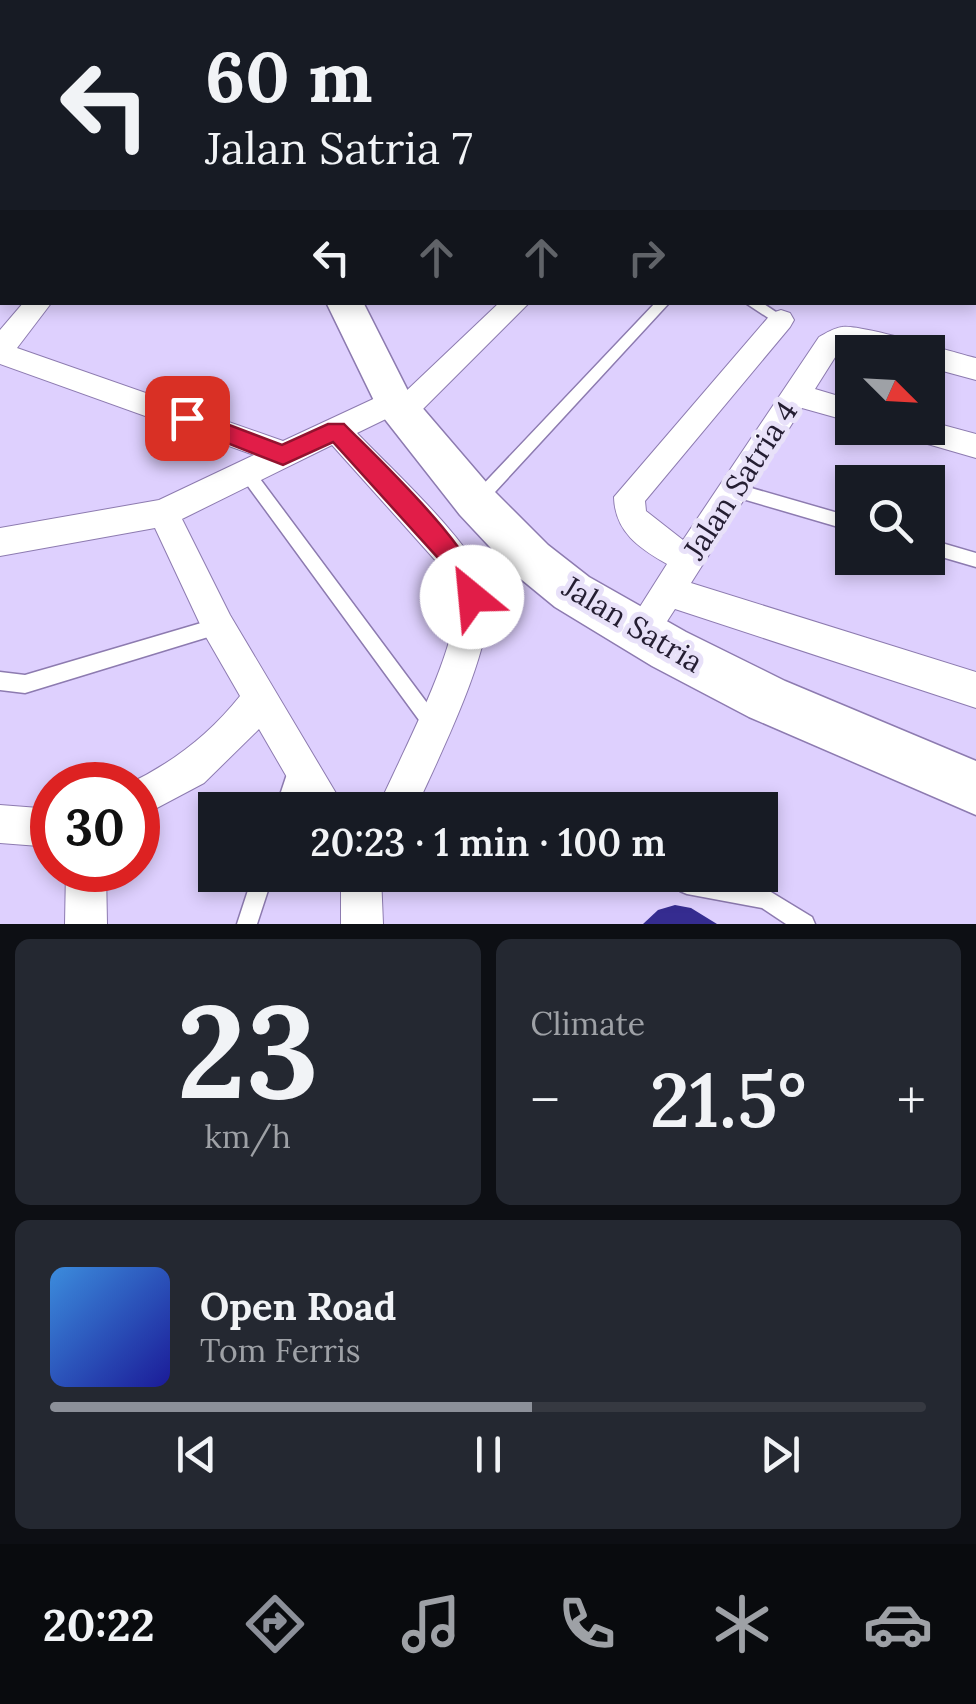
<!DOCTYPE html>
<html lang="en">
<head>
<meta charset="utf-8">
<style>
	:root { --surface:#171b24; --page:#242831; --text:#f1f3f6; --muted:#9ea1a6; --line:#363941; --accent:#8c9099 }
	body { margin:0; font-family:Lora,serif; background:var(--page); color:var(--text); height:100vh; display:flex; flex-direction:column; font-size:38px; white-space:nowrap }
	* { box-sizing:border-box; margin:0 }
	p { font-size:32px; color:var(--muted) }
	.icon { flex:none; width:55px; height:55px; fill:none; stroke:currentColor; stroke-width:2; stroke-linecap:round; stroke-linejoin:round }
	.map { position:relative; height:924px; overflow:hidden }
	.panel { display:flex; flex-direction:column; gap:15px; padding:15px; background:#0d0f14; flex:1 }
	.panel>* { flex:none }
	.banner { position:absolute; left:0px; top:0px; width:978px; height:305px; box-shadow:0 5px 15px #0003; background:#171b24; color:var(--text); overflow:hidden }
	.needle { width:65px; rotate:114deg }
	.controls { position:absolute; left:835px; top:335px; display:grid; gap:20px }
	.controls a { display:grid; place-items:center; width:110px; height:110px; border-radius:0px; background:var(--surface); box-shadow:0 5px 15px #0003; font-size:50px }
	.speed { position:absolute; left:30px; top:762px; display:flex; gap:20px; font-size:50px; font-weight:700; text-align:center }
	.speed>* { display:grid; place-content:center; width:130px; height:130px; border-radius:50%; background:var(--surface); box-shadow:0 5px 15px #0003; line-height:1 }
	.speed .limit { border:15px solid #d22; background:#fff; color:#111 }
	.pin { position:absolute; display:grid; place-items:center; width:85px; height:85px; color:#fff; margin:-42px; border-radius:20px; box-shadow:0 5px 15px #0006 }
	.me { position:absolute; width:110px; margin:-55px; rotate:332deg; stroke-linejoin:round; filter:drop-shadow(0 0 8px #0008) }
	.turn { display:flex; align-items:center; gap:35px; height:210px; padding:0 40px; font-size:45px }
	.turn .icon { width:130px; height:130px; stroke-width:2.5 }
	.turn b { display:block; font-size:70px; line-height:85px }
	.lanes { display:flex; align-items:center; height:95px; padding:0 40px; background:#0003; justify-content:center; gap:50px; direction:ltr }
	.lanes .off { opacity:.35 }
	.big { font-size:75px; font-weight:600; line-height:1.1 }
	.panel .card { flex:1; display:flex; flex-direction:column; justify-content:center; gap:15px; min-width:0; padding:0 35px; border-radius:15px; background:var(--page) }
	.panel .dial { align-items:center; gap:0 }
	.dial b { font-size:130px; line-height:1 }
	.song { display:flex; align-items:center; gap:30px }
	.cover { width:120px; height:120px; border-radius:15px; background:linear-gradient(135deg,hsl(210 70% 55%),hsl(240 70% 35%)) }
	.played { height:10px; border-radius:5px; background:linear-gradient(90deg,var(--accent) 55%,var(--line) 55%) }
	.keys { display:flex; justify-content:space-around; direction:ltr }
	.heat { display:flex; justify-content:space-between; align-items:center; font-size:55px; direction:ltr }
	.panel .tiles { flex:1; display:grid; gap:15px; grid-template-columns:1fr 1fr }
	.card:last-child { grid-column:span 2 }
	.trip { position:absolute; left:198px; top:792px; width:580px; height:100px; border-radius:0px; background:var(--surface); box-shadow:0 5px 15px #0003; font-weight:600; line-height:100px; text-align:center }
	.tab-bar { display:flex; height:160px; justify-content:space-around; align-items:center; background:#090b0e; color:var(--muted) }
	.tab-bar .icon { width:70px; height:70px }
	.tab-bar .selected { color:var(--accent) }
	.tab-bar b { font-size:45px; color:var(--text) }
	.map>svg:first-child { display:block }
</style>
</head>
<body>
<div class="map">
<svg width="976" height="924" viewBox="0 0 976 924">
	<rect width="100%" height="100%" fill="#ded0fe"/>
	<path fill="#352c90" d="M675,905L691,908L717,924H643L658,910Z"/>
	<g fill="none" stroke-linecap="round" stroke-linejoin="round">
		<g stroke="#8d7bb0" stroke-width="3">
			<path id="lane" d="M976,0V11L975,2H971Z
				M975,19H976V25H975Z
				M975,91H976V97H975Z
				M0,150L2,151V158H0Z
				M975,174H976V182H975Z
				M656,302H670L483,505L478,507L473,505L470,500L473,495Z
				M744,302H761L788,320L781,325L776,323Z
				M247,467L252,468L439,719L442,725L439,731L433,734L427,731L242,478L239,473L242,468Z
				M734,483L852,517V531L729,495L726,490L729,485Z
				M928,539L976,553V567L928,553Z
				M218,618L224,620L226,626L224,632L218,634L25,693L0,690V672L25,675Z
				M298,760L305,762L307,769L295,810H275L291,762Z
				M253,875H273L257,924H237Z
				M685,875L766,889L812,917L815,924H786L762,908L687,894L680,891L677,884L680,877Z"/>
		</g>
		<g stroke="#8d7bb0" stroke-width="2">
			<path id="street" d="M63,0H81V2H63Z
				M240,0H258L259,2H241Z
				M756,0H774V2H756Z
				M0,33H2V45H0Z
				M975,51H976V63H975Z
				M0,92H2V105H0Z
				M975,126H976V140H975Z
				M0,205L2,206V222H0Z
				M975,222H976V238H975Z
				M24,302H52L17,348L283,441L384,394L394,391L403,394L500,302H530L412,420L402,424L390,417L357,433C390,468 480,549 488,592C497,643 437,761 415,810H377C397,762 465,639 455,591C453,583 448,577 444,570L332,445L182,519L230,615L346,810H306L259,729L204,783L138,818V785H126C171,764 209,735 240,696L206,637L155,528L0,556V528L159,500L254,455L0,364V330Z
				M781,310L790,313L794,320L790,327L645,501L646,511L683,540L819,337C826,333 834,328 842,327C860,324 952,352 976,358V380L928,367V352H871L848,347L839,351L815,389L852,400V422L802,408L691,583L976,672V708L675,609L653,643L641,648L629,643L624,632L667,564C639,548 615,532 614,497L772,313Z
				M928,421L976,434V458L900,436L895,428H928Z
				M0,805L52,809V847L0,843Z
				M66,870H106L107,924H65Z
				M341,875H381L383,924H341Z"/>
		</g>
		<g stroke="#8d7bb0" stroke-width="3">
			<path id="secondary" d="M294,0H320L321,2H295Z
				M326,302H363L408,391L492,489L548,545L589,577L686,632L785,681L976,761V815L749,717L652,666L555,607L516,575L460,515L380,413Z"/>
		</g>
		<use href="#lane" fill="#fff" fill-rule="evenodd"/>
		<use href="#street" fill="#fff" fill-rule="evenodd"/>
		<use href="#secondary" fill="#fff" fill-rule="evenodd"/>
	</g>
	<path fill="#e11d48" stroke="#92132f" stroke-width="2.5" d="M187,409L282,445L328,424H344C372,453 497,568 481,605L472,608L463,605L447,568L333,442L283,465L179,424L176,418Z"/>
	<g text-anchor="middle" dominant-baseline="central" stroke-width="10" stroke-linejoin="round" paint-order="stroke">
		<g font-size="30" fill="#241d32" stroke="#e8e1f9">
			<text transform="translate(740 480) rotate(-57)">Jalan Satria 4</text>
			<text transform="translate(633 624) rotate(31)">Jalan Satria</text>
		</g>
	</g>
</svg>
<div class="controls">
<a><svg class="needle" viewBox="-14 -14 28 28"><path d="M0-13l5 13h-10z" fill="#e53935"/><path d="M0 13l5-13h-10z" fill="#9ea1a6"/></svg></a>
<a><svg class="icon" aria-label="search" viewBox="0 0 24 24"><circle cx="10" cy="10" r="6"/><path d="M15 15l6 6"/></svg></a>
</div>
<div class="speed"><div class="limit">30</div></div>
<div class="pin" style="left:187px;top:418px;background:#d93025"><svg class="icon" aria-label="arrive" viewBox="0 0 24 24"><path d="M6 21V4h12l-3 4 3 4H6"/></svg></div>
<svg class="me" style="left:472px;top:597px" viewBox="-20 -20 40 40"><circle r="19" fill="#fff"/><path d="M0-13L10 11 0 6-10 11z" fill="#e11d48"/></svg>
<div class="trip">20:23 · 1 min · 100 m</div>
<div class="banner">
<div class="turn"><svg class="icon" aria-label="left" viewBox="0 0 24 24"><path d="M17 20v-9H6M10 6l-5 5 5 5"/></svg><div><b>60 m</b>Jalan Satria 7</div></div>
<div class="lanes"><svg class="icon" aria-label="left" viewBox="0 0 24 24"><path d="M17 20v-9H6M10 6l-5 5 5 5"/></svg><svg class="icon off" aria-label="ahead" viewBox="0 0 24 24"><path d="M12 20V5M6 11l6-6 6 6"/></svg><svg class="icon off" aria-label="ahead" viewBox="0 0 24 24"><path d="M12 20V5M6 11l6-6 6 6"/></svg><svg class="icon off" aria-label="right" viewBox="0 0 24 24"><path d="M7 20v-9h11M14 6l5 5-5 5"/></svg></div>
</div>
</div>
<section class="panel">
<div class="tiles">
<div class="card dial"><b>23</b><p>km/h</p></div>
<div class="card"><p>Climate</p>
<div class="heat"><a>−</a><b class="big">21.5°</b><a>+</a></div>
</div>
<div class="card">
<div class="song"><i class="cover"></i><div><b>Open Road</b><p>Tom Ferris</p></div></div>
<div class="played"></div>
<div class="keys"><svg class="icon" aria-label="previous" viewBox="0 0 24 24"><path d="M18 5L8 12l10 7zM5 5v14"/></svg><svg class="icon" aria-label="pause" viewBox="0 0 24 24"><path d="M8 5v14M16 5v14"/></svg><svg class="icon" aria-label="next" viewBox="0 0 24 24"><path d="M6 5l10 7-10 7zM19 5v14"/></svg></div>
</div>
</div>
</section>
<nav class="tab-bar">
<b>20:22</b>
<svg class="icon selected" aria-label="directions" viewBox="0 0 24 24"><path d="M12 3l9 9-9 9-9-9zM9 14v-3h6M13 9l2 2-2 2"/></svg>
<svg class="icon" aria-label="music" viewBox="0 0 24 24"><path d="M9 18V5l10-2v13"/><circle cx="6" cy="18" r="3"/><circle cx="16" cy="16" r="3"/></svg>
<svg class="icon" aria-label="phone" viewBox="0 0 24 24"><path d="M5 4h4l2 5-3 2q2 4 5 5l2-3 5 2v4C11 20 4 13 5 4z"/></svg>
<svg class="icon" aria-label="climate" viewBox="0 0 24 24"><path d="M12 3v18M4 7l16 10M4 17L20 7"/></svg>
<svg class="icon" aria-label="car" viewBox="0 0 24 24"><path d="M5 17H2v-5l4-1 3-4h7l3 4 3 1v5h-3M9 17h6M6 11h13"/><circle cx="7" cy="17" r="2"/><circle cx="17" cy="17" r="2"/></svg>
</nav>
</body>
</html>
